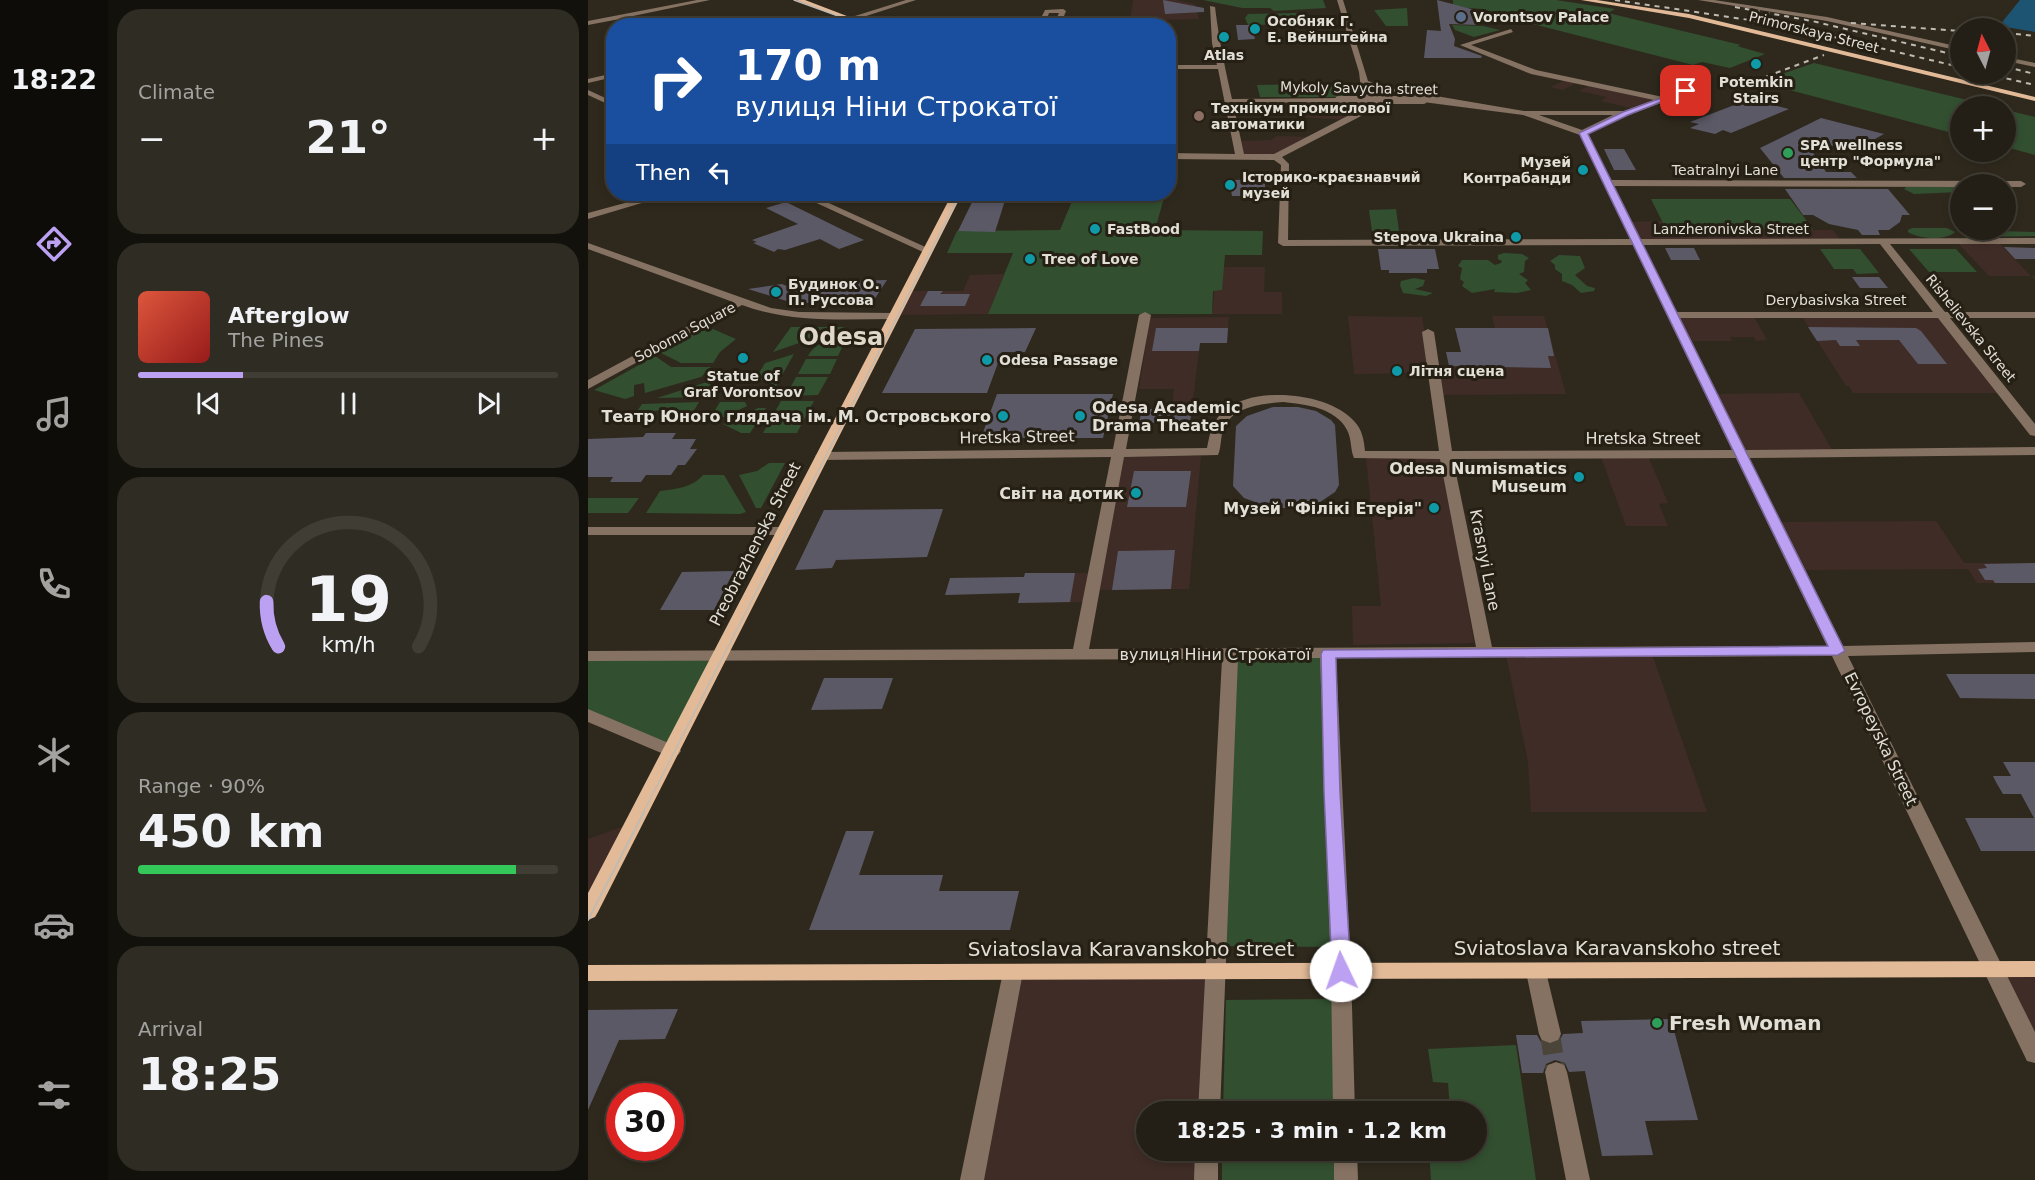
<!DOCTYPE html>
<html lang="en">
<head>
<meta charset="utf-8">
<style>
	:root { --surface:#231f16; --page:#2f2c23; --text:#f1f3f6; --muted:#a3a2a1; --line:#403d35; --accent:#bca0f2 }
	body { margin:0; font-family:"DejaVu Sans",sans-serif; background:var(--page); color:var(--text); height:100vh; display:flex; flex-direction:column; font-size:22px; white-space:nowrap }
	* { box-sizing:border-box; margin:0 }
	p { font-size:20px; color:var(--muted) }
	.icon { flex:none; width:33px; height:33px; fill:none; stroke:currentColor; stroke-width:2; stroke-linecap:round; stroke-linejoin:round }
	.map { position:relative; flex:1; overflow:hidden }
	.panel { display:flex; flex-direction:column; gap:9px; padding:9px; background:#13110c; width:480px }
	.panel>* { flex:none }
	.top-card { position:absolute; left:18px; top:18px; width:570px; height:183px; border-radius:24px; box-shadow:0 3px 9px #0003,0 0 0 2px var(--line); background:#1a4fa0; color:#fff; overflow:hidden }
	.needle { width:39px; rotate:354deg }
	.buttons { position:absolute; left:1362px; top:18px; display:grid; gap:12px }
	.buttons a { display:grid; place-items:center; width:66px; height:66px; border-radius:50%; background:var(--surface); box-shadow:0 3px 9px #0003,0 0 0 2px var(--line); font-size:30px }
	.speed { position:absolute; left:18px; top:1083px; display:flex; gap:12px; font-size:30px; font-weight:700; text-align:center }
	.speed>* { display:grid; place-content:center; width:78px; height:78px; border-radius:50%; background:var(--surface); box-shadow:0 3px 9px #0003,0 0 0 2px var(--line); line-height:1 }
	.speed .limit { border:9px solid #d22; background:#fff; color:#111 }
	.pin { position:absolute; display:grid; place-items:center; width:51px; height:51px; color:#fff; margin:-26px; border-radius:12px; box-shadow:0 3px 9px #0006 }
	.me { position:absolute; width:66px; margin:-33px; rotate:357deg; stroke-linejoin:round; filter:drop-shadow(0 0 4px #0008) }
	.turn { display:flex; align-items:center; gap:21px; height:126px; padding:0 30px; font-size:27px }
	.turn .icon { width:78px; height:78px; stroke-width:2.5 }
	.turn b { display:block; font-size:42px; line-height:51px }
	.then { display:flex; align-items:center; height:57px; padding:0 30px; background:#0003; gap:12px; font-size:22px }
	.big { font-size:45px; font-weight:800; line-height:1.1 }
	.panel .widget { flex:1; display:flex; flex-direction:column; justify-content:center; gap:9px; min-width:0; padding:0 21px; border-radius:24px; background:var(--page) }
	.panel .dial { align-items:center; gap:0 }
	.dial svg { height:156px; overflow:visible; fill:none; stroke:var(--line); stroke-width:7; stroke-linecap:round; text-anchor:middle }
	.dial text { fill:var(--text); stroke:none }
	.song { display:flex; align-items:center; gap:18px }
	.cover { width:72px; height:72px; border-radius:9px; background:linear-gradient(135deg,hsl(10 70% 55%),hsl(0 70% 35%)) }
	.played { height:6px; border-radius:3px; background:linear-gradient(90deg,var(--accent) 25%,var(--line) 25%) }
	.keys { display:flex; justify-content:space-around; direction:ltr }
	.heat { display:flex; justify-content:space-between; align-items:center; font-size:33px; direction:ltr }
	.charge { height:9px; border-radius:4px; background:linear-gradient(90deg,#34c759 90%,var(--line) 0) }
	.trip { position:absolute; left:548px; top:1101px; width:351px; height:60px; border-radius:30px; background:var(--surface); box-shadow:0 3px 9px #0003,0 0 0 2px var(--line); font-weight:800; line-height:60px; text-align:center }
	main { display:flex; flex:1; min-height:0 }
	.dock { display:flex; flex-direction:column; width:108px; justify-content:space-around; align-items:center; background:#0e0c09; color:var(--muted) }
	.dock .icon { width:42px; height:42px }
	.dock .active { color:var(--accent) }
	.dock b { font-size:27px; color:var(--text) }
	.map>svg:first-child { display:block }
</style>
</head>
<body>
<main>
<nav class="dock">
<b>18:22</b>
<svg class="icon active" aria-label="directions" viewBox="0 0 24 24"><path d="M12 3l9 9-9 9-9-9zM9 14v-3h6M13 9l2 2-2 2"/></svg>
<svg class="icon" aria-label="music" viewBox="0 0 24 24"><path d="M9 18V5l10-2v13"/><circle cx="6" cy="18" r="3"/><circle cx="16" cy="16" r="3"/></svg>
<svg class="icon" aria-label="phone" viewBox="0 0 24 24"><path d="M5 4h4l2 5-3 2q2 4 5 5l2-3 5 2v4C11 20 4 13 5 4z"/></svg>
<svg class="icon" aria-label="climate" viewBox="0 0 24 24"><path d="M12 3v18M4 7l16 10M4 17L20 7"/></svg>
<svg class="icon" aria-label="car" viewBox="0 0 24 24"><path d="M5 17H2v-5l4-1 3-4h7l3 4 3 1v5h-3M9 17h6M6 11h13"/><circle cx="7" cy="17" r="2"/><circle cx="17" cy="17" r="2"/></svg>
<svg class="icon" aria-label="filters" viewBox="0 0 24 24"><path d="M4 7h16M4 17h16"/><circle cx="9" cy="7" r="2"/><circle cx="15" cy="17" r="2"/></svg>
</nav>
<section class="panel">
<div class="widget"><p>Climate</p>
<div class="heat"><a>−</a><b class="big">21°</b><a>+</a></div>
</div>
<div class="widget">
<div class="song"><i class="cover"></i><div><b>Afterglow</b><p>The Pines</p></div></div>
<div class="played"></div>
<div class="keys"><svg class="icon" aria-label="previous" viewBox="0 0 24 24"><path d="M18 5L8 12l10 7zM5 5v14"/></svg><svg class="icon" aria-label="pause" viewBox="0 0 24 24"><path d="M8 5v14M16 5v14"/></svg><svg class="icon" aria-label="next" viewBox="0 0 24 24"><path d="M6 5l10 7-10 7zM19 5v14"/></svg></div>
</div>
<div class="widget dial"><svg viewBox="0 0 100 80">
<path d="M14 69A42 42 0 1 1 86 69"/>
<path d="M14 69A42 42 0 0 1 8 46" stroke="#bca0f2"/>
<text x="50" y="56" font-size="32" font-weight="700">19</text>
<text x="50" y="72" font-size="11">km/h</text>
</svg></div>
<div class="widget"><p>Range · 90%</p><b class="big">450 km</b><div class="charge"></div></div>
<div class="widget"><p>Arrival</p><b class="big">18:25</b></div>
</section>
<div class="map">
<svg width="1447" height="1180" viewBox="0 0 1447 1180">
	<rect width="100%" height="100%" fill="#2f291d"/>
	<path fill="#3f2c26" d="M545,0H588L607,4L611,19L542,21Z
		M406,16L440,24H449L398,26L383,22Z
		M980,79L1073,99L1047,109L1013,101L1019,97L991,91L1000,86L988,83L975,90L962,87Z
		M712,101H778V106L759,120L711,117Z
		M689,136L726,137L688,156L653,155L651,141L683,140Z
		M1074,221L1078,229L1245,230L1254,242H1051L1041,222Z
		M1369,242H1410L1443,276H1447V280L1443,276H1401Z
		M629,267H677L676,292H694V314H624Z
		M416,274L400,314L309,315L321,291H375L382,275Z
		M1087,315H1165L1179,340L1168,341L1166,337H1142L1144,341H1100Z
		M1213,315L1352,316L1412,393H1265L1261,386H1258Z
		M760,316L834,317L844,373L766,374Z
		M904,316H956L978,394L851,395L846,366H916Z
		M641,317L639,343H612L604,409H584L586,389H551L562,318Z
		M1211,393L1246,453H1156L1127,394Z
		M533,456H613L601,589L509,590Z
		M1060,456L1080,503L1071,504L1080,526H1038L1013,457Z
		M778,457H854L886,643L765,645L764,606H793Z
		M1348,521L1376,563H1447V583H1389L1380,569L1216,570L1192,522Z
		M437,573H506L501,602L430,603Z
		M1064,654L1119,812H943L940,762L918,655Z
		M42,824L0,905V839Z
		M1447,971V1048L1410,972Z
		M624,974L617,1111L558,1112V1150L615,1151L613,1180H390L429,975Z"/>
	<path fill="#324f30" d="M615,0H735L738,8L686,11L682,8H654Z
		M865,0H968L1027,9L1020,13L1153,45L1149,46L1177,54L1142,68L1114,62L1105,65L941,23L895,9L865,7Z
		M819,8L820,26H798L786,10Z
		M709,13L712,24L660,25L657,18L660,14Z
		M864,25L895,26L912,30L886,37L867,30Z
		M1226,63L1404,106H1372V135L1179,84L1182,80L1179,79Z
		M762,84L763,97H672L669,85Z
		M1418,110L1447,117V155L1418,147Z
		M1372,186V192L1326,194L1316,189L1318,187Z
		M487,194H577L567,230L675,231L674,255H637L634,290L625,291L624,314H400L425,253H359L369,231L472,230Z
		M1063,199H1202L1225,229H1078Z
		M808,209L811,231H784L781,210Z
		M1324,228H1359L1367,232C1358,241 1330,239 1320,232V230Z
		M1376,230L1447,232V236L1386,237L1379,234Z
		M1232,249H1272L1291,273L1269,274L1265,269H1246Z
		M1321,249H1368L1389,272H1341Z
		M916,253L934,254L941,258L937,261L936,272L931,274L940,280L937,283L943,290L929,293L906,292L907,289L884,293L874,286L876,282L872,279L874,268L870,266L874,260H900L907,265L913,263L914,261L910,259V255Z
		M971,255L992,256L997,268L987,275L999,286L1007,288L1006,291L993,293L984,285L974,281V274L967,269V265L962,261Z
		M826,278L837,280L835,286L827,289L845,293L838,296L815,293L812,285L813,281Z
		M118,326L148,339L132,352L125,363H93L73,353Z
		M203,327H257L185,352Z
		M257,341L250,356H220C230,339 240,342 257,341Z
		M206,354L188,386L168,378L177,363Z
		M67,356L83,367H123L113,377L57,393L56,383L46,385V396L37,399L6,390Z
		M218,359H249L242,374H210Z
		M208,377H240L230,395L198,396Z
		M125,380L114,397L69,398Z
		M193,401H226L209,433H175Z
		M111,402L105,412L73,410L47,414L54,404Z
		M132,402H157L159,406L132,419L124,415Z
		M170,408H178L162,433H153L135,424Z
		M181,463H197L173,508H168L151,475L169,471Z
		M115,475H136L158,512L152,514L58,513L72,491C87,489 104,488 115,475Z
		M0,498H51L40,513H0Z
		M739,655L747,947L637,946L646,656Z
		M0,656L131,657L84,751L0,715Z
		M750,999L754,1111L635,1112L638,1000Z
		M928,1045L948,1180H843L841,1151L888,1150V1112L858,1111L862,1110L860,1083L845,1082L840,1049Z
		M634,1151H755L756,1180H634Z"/>
	<path fill="#1c5472" d="M1432,0H1447V32L1411,26Z"/>
	<path fill="#5c5967" d="M575,0L616,8V12L577,14Z
		M849,0L887,10L890,25L861,24L867,39L866,46L894,56L893,58H836L839,30L853,31Z
		M648,25H663L667,39L650,40Z
		M1162,99L1201,109L1143,133L1135,130L1127,134L1102,128L1111,124L1102,122Z
		M1233,118L1296,134L1265,151L1215,138L1238,172H1263L1269,178H1196L1172,148Z
		M1016,149H1036L1048,170H1026Z
		M677,179V196H644L642,184L646,183V180Z
		M1197,189H1300L1322,215H1314L1312,222L1301,230H1290L1292,235H1274L1270,230L1241,224L1225,215H1215Z
		M388,194H419L407,232L370,231Z
		M198,202L257,231L276,240L251,249L232,239L197,250L190,249L186,252L165,243L169,242L164,240L210,224L178,208Z
		M1416,247L1447,248V259H1427Z
		M1077,248H1106L1112,260H1083Z
		M790,249H847L851,269H839V273H801V270H793Z
		M1264,277H1291L1300,288H1272Z
		M299,280L284,303H205L160,289L194,284L210,291H247L254,281Z
		M340,291H355L352,294H382L377,306H332Z
		M1220,327L1328,328L1333,331L1359,364H1330L1311,340H1268L1272,346H1252L1248,340L1229,341Z
		M448,328L437,352H414L399,393H294L327,329Z
		M568,328H640L639,343H612L611,351H564Z
		M867,328H960L966,356H960L963,368L861,366L858,352H873Z
		M409,394H525L515,438H393Z
		M685,407H710L728,411L743,420L747,425L751,485L747,492L732,502L712,508H684L656,498L645,486L648,426L659,416Z
		M554,409H604L602,422L551,423Z
		M58,433H88L84,439H108L102,449H109L97,465H90L83,475H58L53,482H22L25,477H0V439L55,437Z
		M546,471H603L598,507H539Z
		M355,509L339,557L248,560L244,568L207,570L236,510Z
		M587,550L583,589L524,590L530,551Z
		M1447,563V583H1407L1405,580H1397L1390,569L1399,568L1396,564Z
		M146,571L126,610H72L94,572Z
		M437,573H487L482,602L430,603L432,593L357,595L362,578L436,577Z
		M1358,674H1447V699L1372,698Z
		M236,678H305L294,709L223,710Z
		M1415,762H1447V851H1393L1377,818H1446L1433,794H1415L1409,784L1405,776H1423Z
		M258,831H286L271,875H355L351,891H431L422,930H221Z
		M90,1009L77,1039L31,1040L0,1110V1010Z
		M1083,1019L1110,1120L1057,1121L1065,1155L1014,1156L997,1071L981,1072L977,1063L967,1060L958,1064L955,1073H934L928,1035H949L953,1042L963,1045L971,1042L975,1034L995,1033L993,1021Z"/>
	<g fill="none" stroke-linecap="round" stroke-linejoin="round">
		<path stroke="#4a4439" stroke-width="20" stroke-dasharray="20 10" stroke-linecap="butt" d="M962,1034L968,1072"/>
		<path fill="#857262" fill-rule="evenodd" d="M109,0H122L45,16L65,26H55L37,18L0,25V21Z
			M318,0H328L247,26H235Z
			M749,0H755L780,81L801,88L936,111H1036L1066,100L943,74L872,45L923,29L925,32L883,45L948,70L1075,97L1106,87V91L1040,115L1000,134L1023,180L1433,181L1438,184L1433,187H1418V184H1372V187L1026,186L1052,239L1447,238V244H1302L1357,312H1447V318H1362L1447,424V436L1442,435L1350,318H1092L1157,450L1447,447V455L1161,458L1255,646L1447,642V652L1260,656L1447,1032V1063L1439,1061L1244,656L748,658L763,971L767,1112H745L743,971L732,658H650L632,1112H610L634,659L0,661V651L485,649L523,457L234,460L227,456L234,452L525,449L551,315L557,312L563,315L538,449L619,448C622,433 624,421 636,411C665,385 741,392 766,421C774,429 776,440 777,451H851L834,332L840,329L846,332L864,451L1144,450L1045,245L695,246L690,243L693,165L686,160L580,159V153L647,154L630,69H580V65H629L624,43L622,6L627,7C631,40 637,68 644,99L751,98L755,100L751,102L645,103L656,154H686L771,110L775,106L771,72ZM781,86L833,98L831,100L835,102L935,115L992,135L1042,239L700,240L701,164L694,157L777,114L783,106ZM951,115H1025L994,130ZM1292,244L1345,312H1088L1055,245ZM695,402C717,404 748,408 759,430C764,439 762,449 766,458L852,459L888,647L501,649L536,457L630,455C634,446 632,436 636,427C647,406 674,404 695,402ZM1148,458L1239,646L904,647L865,459Z
			M1110,0H1126L1239,17L1372,47V51L1239,21Z
			M475,9L478,11L472,26H465L471,13H461L456,26H449L457,10Z
			M1418,57L1447,63V67L1418,61Z
			M26,73V77L0,83V79Z
			M0,90L26,102V107L0,95Z
			M70,194H84L0,219V213Z
			M209,194H221L344,250L335,252Z
			M0,243L183,308L211,312L305,313L311,316L305,319C254,319 203,323 154,305L0,389V380L145,302L0,249Z
			M0,527H195L202,531L195,535H0Z
			M0,709L90,747L93,751L90,755H78L0,722Z
			M425,964L432,966L435,972L396,1180H372L415,972L418,966Z
			M948,964L955,966L958,972L973,1034L970,1040L962,1043L954,1040L951,1034L938,972L941,966Z
			M968,1062L976,1065L979,1072L1002,1180H978L957,1072L960,1065Z
			M607,1150H630V1180H606Z
			M746,1150H769L770,1180H746Z"/>
		<path fill="#e2ba98" fill-rule="evenodd" d="M208,0H217L285,26H274Z
			M993,0H1009L1101,14L1447,97V101L1101,18Z
			M364,194H374L10,912L7,917L0,920V893Z
			M1447,961V977L0,981V965Z"/>
		<path stroke="#bfbbb3" stroke-width="1.5" d="M206,0L278,26
			M55,813L372,194"/>
		<path stroke="#bfbbb3" stroke-width="2" d="M0,920L56,812"/>
		<path stroke="#bfbbb3" stroke-width="2" stroke-dasharray="5 5" stroke-linecap="butt" d="M1027,0L1195,25L1372,67
			M1147,7L1224,21L1372,56
			M1263,23L1372,31
			M1418,33L1447,36
			M1418,67L1447,74
			M1399,74L1447,85
			M1169,80L1236,55"/>
		<path stroke="#857262" stroke-width="8" d="M751,100H835"/>
	</g>
	<path fill="#bca0f2" stroke="#7a689d" stroke-width="1.5" d="M1095,90L1101,91L1040,115L1000,134L1257,651L1250,655L748,658L752,792L763,971L760,977L753,979L747,977L744,971L736,792L733,654L735,650L1240,646L991,133L1035,112Z"/>
	<circle fill="#5c6f8a" stroke="#251f14" stroke-width="2" cx="873" cy="17" r="6"/>
	<g fill="#0f9aa8" stroke="#251f14" stroke-width="2">
		<circle cx="667" cy="29" r="6"/>
		<circle cx="636" cy="37" r="6"/>
		<circle cx="1168" cy="64" r="6"/>
		<circle cx="995" cy="170" r="6"/>
		<circle cx="642" cy="185" r="6"/>
		<circle cx="507" cy="229" r="6"/>
		<circle cx="928" cy="237" r="6"/>
		<circle cx="442" cy="259" r="6"/>
		<circle cx="188" cy="292" r="6"/>
		<circle cx="155" cy="358" r="6"/>
		<circle cx="399" cy="360" r="6"/>
		<circle cx="809" cy="371" r="6"/>
		<circle cx="415" cy="416" r="6"/>
		<circle cx="492" cy="416" r="6"/>
		<circle cx="991" cy="477" r="6"/>
		<circle cx="548" cy="493" r="6"/>
		<circle cx="846" cy="508" r="6"/>
	</g>
	<circle fill="#8d6e63" stroke="#251f14" stroke-width="2" cx="611" cy="116" r="6"/>
	<g fill="#2e9e5b" stroke="#251f14" stroke-width="2">
		<circle cx="1200" cy="153" r="6"/>
		<circle cx="1069" cy="1023" r="6"/>
	</g>
	<g text-anchor="middle" dominant-baseline="central" stroke-width="6" stroke-linejoin="round" paint-order="stroke">
		<g font-size="14" font-weight="bold" fill="#e2dfd7" stroke="#251f14" text-anchor="start">
			<text x="885" y="17">Vorontsov Palace</text>
			<text x="679" y="21">Особняк Г.<tspan x="679" dy="16">Е. Вейнштейна</tspan></text>
			<text x="636" y="55" text-anchor="middle">Atlas</text>
			<text x="1168" y="82" text-anchor="middle">Potemkin<tspan x="1168" dy="16">Stairs</tspan></text>
			<text x="623" y="108">Технікум промислової<tspan x="623" dy="16">автоматики</tspan></text>
			<text x="1212" y="145">SPA wellness<tspan x="1212" dy="16">центр "Формула"</tspan></text>
			<text x="983" y="162" text-anchor="end">Музей<tspan x="983" dy="16">Контрабанди</tspan></text>
			<text x="654" y="177">Історико-краєзнавчий<tspan x="654" dy="16">музей</tspan></text>
			<text x="519" y="229">FastBood</text>
			<text x="916" y="237" text-anchor="end">Stepova Ukraina</text>
			<text x="454" y="259">Tree of Love</text>
			<text x="200" y="284">Будинок О.<tspan x="200" dy="16">П. Руссова</tspan></text>
			<text x="411" y="360">Odesa Passage</text>
			<text x="821" y="371">Літня сцена</text>
			<text x="155" y="376" text-anchor="middle">Statue of<tspan x="155" dy="16">Graf Vorontsov</tspan></text>
		</g>
		<g font-size="14" fill="#e2dfd7" stroke="#251f14">
			<text transform="translate(1226 32) rotate(14)">Primorskaya Street</text>
			<text transform="translate(771 88) rotate(1)">Mykoly Savycha street</text>
			<text x="1137" y="170">Teatralnyi Lane</text>
			<text x="1143" y="229">Lanzheronivska Street</text>
			<text x="1248" y="300">Derybasivska Street</text>
			<text transform="translate(1383 328) rotate(51)">Rishelievska Street</text>
			<text transform="translate(97 332) rotate(-28)">Soborna Square</text>
		</g>
		<g font-size="16" font-weight="bold" fill="#e2dfd7" stroke="#251f14" text-anchor="end">
			<text x="504" y="407" text-anchor="start">Odesa Academic<tspan x="504" dy="18">Drama Theater</tspan></text>
			<text x="403" y="416">Театр Юного глядача ім. М. Островського</text>
			<text x="979" y="468">Odesa Numismatics<tspan x="979" dy="18">Museum</tspan></text>
			<text x="536" y="493">Світ на дотик</text>
			<text x="834" y="508">Музей "Філікі Етерія"</text>
		</g>
		<g font-size="16" fill="#e2dfd7" stroke="#251f14">
			<text transform="translate(429 437) rotate(-1)">Hretska Street</text>
			<text x="1055" y="438">Hretska Street</text>
			<text transform="translate(167 544) rotate(-63)">Preobrazhenska Street</text>
			<text transform="translate(897 560) rotate(79)">Krasnyi Lane</text>
			<text x="627" y="654">вулиця Ніни Строкатої</text>
			<text transform="translate(1293 739) rotate(64)">Evropeyska Street</text>
		</g>
		<g font-size="20" fill="#e2dfd7" stroke="#251f14">
			<text x="1029" y="948">Sviatoslava Karavanskoho street</text>
			<text x="543" y="949">Sviatoslava Karavanskoho street</text>
		</g>
		<g font-size="20" font-weight="bold" fill="#e2dfd7" stroke="#251f14" text-anchor="start">
			<text x="1081" y="1023">Fresh Woman</text>
		</g>
		<g font-size="24" font-weight="bold" fill="#dfd8c8" stroke="#251f14">
			<text x="253" y="337">Odesa</text>
		</g>
	</g>
</svg>
<div class="buttons">
<a><svg class="needle" viewBox="-14 -14 28 28"><path d="M0-13l5 13h-10z" fill="#e53935"/><path d="M0 13l5-13h-10z" fill="#a3a2a1"/></svg></a>
<a>+</a>
<a>−</a>
</div>
<div class="speed"><div class="limit">30</div></div>
<div class="pin" style="left:1098px;top:91px;background:#d93025"><svg class="icon" aria-label="arrive" viewBox="0 0 24 24"><path d="M6 21V4h12l-3 4 3 4H6"/></svg></div>
<svg class="me" style="left:753px;top:971px" viewBox="-20 -20 40 40"><circle r="19" fill="#fff"/><path d="M0-13L10 11 0 6-10 11z" fill="#bca0f2"/></svg>
<div class="trip">18:25 · 3 min · 1.2 km</div>
<div class="top-card">
<div class="turn"><svg class="icon" aria-label="right" viewBox="0 0 24 24"><path d="M7 20v-9h11M14 6l5 5-5 5"/></svg><div><b>170 m</b>вулиця Ніни Строкатої</div></div>
<div class="then">Then<svg class="icon" aria-label="left" viewBox="0 0 24 24"><path d="M17 20v-9H6M10 6l-5 5 5 5"/></svg></div>
</div>
</div>
</main>
</body>
</html>
